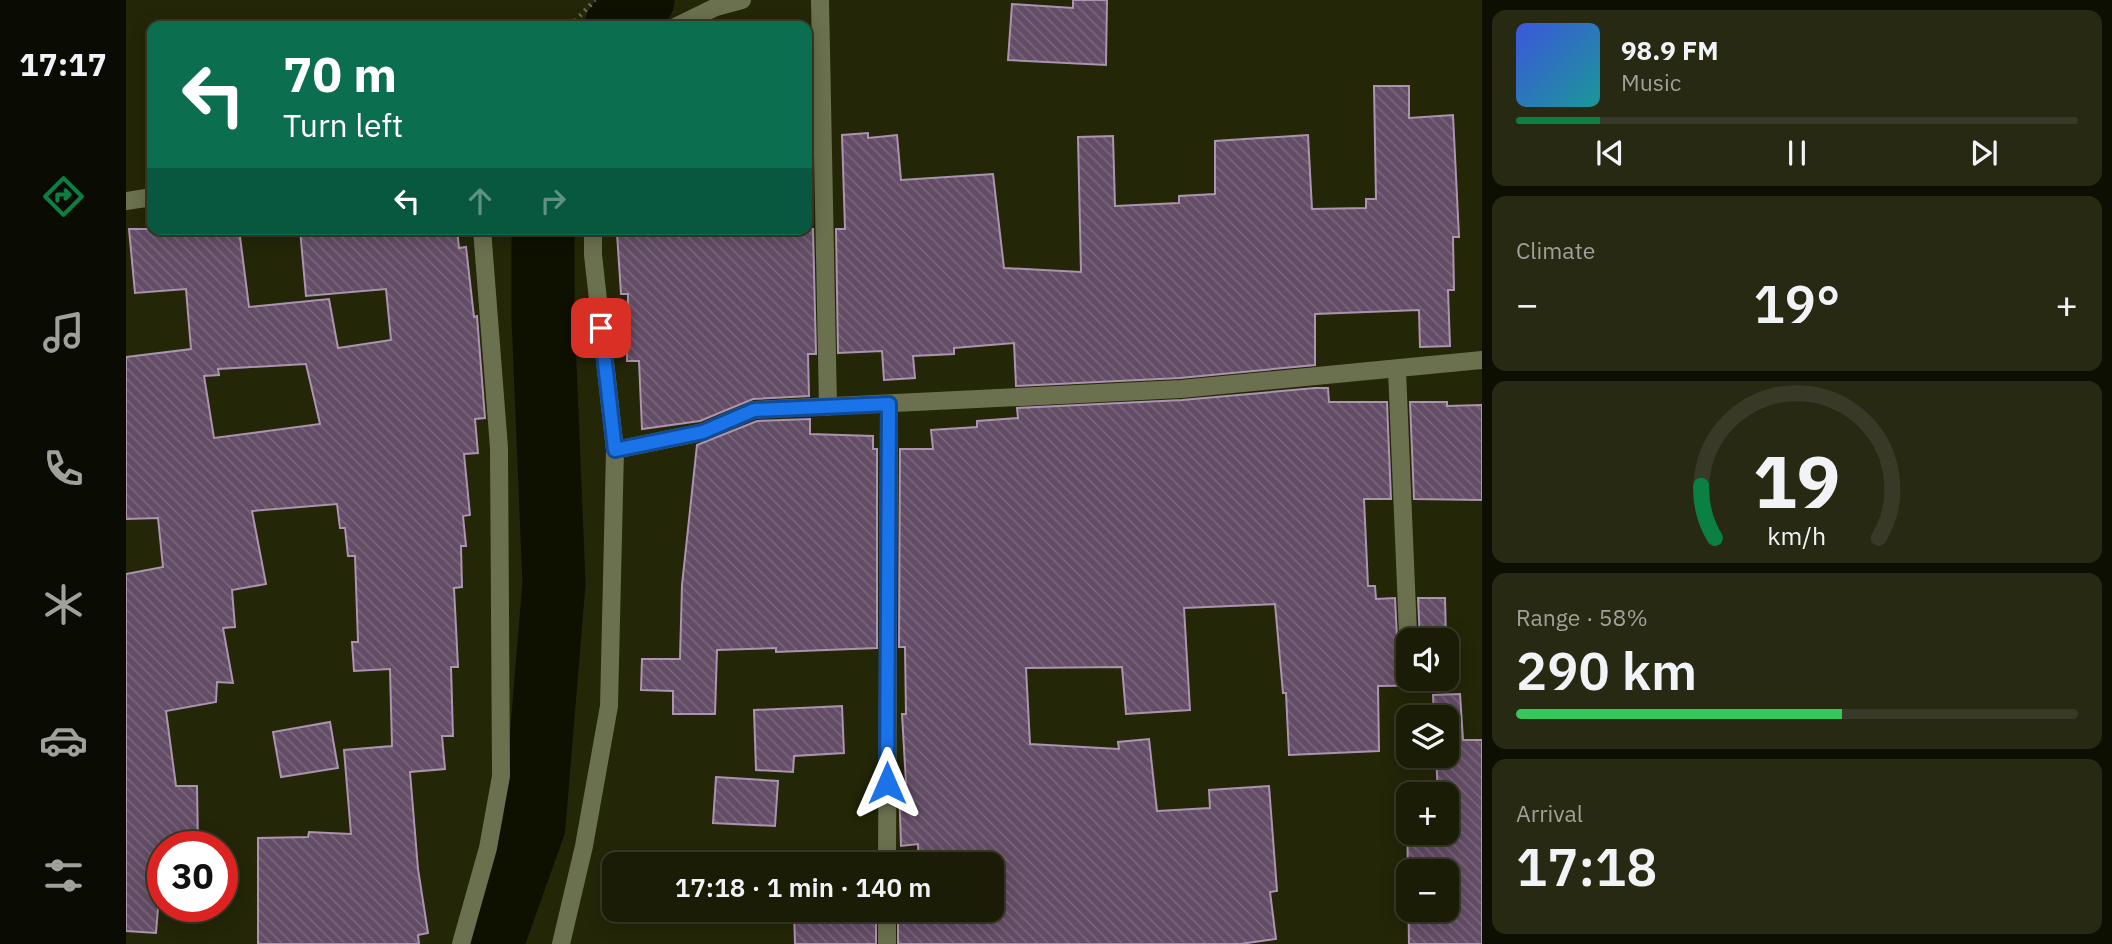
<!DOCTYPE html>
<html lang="en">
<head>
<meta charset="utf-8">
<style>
	:root { --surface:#1a1c05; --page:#272913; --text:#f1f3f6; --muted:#9fa19a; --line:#383a27; --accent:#0b8043 }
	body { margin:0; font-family:"IBM Plex Sans",sans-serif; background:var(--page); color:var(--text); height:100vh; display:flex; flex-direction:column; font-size:26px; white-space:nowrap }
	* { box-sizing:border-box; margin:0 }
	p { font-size:23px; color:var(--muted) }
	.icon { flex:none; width:38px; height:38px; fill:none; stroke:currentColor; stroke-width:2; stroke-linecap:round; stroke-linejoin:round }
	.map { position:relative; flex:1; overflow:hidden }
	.drawer { display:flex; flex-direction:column; gap:10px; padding:10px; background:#0e0f03; width:630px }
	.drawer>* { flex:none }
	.banner { position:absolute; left:21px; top:21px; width:665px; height:214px; border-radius:14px; box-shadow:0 4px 18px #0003,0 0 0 2px var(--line); background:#0b6e4f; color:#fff; overflow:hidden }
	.controls { position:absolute; left:1270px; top:628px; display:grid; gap:14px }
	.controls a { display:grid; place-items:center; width:63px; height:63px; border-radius:14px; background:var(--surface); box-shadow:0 4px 18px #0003,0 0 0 2px var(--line); font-size:35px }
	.speed { position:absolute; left:21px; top:831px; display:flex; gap:14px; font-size:35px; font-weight:700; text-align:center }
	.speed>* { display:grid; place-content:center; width:91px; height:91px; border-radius:50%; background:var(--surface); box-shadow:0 4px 18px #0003,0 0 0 2px var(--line); line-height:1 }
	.speed .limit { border:10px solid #d22; background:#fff; color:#111 }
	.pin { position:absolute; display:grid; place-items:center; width:60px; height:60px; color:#fff; margin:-30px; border-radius:14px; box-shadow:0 4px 10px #0006 }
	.me { position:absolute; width:77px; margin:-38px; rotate:0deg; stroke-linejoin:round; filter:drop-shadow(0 0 5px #0008) }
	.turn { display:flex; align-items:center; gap:24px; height:147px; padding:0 21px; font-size:32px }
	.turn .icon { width:91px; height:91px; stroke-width:2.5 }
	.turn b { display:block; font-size:49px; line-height:60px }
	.lanes { display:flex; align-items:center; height:66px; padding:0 21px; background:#0003; justify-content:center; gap:35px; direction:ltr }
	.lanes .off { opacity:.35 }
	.big { font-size:52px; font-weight:600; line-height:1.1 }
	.drawer .widget { flex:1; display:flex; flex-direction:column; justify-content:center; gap:10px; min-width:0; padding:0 24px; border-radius:14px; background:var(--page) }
	.drawer .dial { align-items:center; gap:0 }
	.dial svg { height:182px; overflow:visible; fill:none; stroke:var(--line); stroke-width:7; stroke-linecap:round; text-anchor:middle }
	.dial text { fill:var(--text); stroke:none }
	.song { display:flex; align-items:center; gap:21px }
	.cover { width:84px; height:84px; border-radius:10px; background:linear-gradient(135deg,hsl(230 70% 55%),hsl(180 70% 35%)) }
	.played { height:7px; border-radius:4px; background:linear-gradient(90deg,var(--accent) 15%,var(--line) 15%) }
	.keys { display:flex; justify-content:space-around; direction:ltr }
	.heat { display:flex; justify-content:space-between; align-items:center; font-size:38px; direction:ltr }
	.charge { height:10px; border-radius:5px; background:linear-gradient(90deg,#34c759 58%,var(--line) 0) }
	.trip { position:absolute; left:476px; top:852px; width:402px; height:70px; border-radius:14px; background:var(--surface); box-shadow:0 4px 18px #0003,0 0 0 2px var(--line); font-weight:600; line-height:70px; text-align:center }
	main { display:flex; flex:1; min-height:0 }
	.tab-bar { display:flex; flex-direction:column; width:126px; justify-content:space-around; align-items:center; background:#0a0b02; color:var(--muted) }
	.tab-bar .icon { width:49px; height:49px }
	.tab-bar .current { color:var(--accent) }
	.tab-bar b { font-size:32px; color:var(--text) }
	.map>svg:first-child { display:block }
</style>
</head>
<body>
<main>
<nav class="tab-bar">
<b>17:17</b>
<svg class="icon current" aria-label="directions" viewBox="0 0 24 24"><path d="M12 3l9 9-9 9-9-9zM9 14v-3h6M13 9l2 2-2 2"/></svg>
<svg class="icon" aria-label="music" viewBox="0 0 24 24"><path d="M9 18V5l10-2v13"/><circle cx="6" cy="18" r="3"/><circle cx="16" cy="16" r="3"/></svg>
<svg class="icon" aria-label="phone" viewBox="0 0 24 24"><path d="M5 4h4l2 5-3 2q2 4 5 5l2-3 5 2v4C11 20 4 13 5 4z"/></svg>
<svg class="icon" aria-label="climate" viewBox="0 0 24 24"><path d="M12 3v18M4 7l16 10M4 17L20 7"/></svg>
<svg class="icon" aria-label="car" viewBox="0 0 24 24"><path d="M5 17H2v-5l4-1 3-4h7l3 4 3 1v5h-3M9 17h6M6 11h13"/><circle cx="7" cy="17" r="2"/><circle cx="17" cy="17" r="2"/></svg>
<svg class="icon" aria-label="filters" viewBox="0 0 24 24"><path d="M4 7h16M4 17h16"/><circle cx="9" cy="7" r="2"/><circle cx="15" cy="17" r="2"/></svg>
</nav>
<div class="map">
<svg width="1356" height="944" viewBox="0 0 1356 944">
	<defs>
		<pattern id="building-back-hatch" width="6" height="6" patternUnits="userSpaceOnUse" patternTransform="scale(1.75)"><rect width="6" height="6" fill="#634d66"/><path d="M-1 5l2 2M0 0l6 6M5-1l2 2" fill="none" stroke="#79667b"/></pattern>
	</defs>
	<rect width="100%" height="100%" fill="#232607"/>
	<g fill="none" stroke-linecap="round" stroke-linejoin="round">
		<path stroke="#0e1000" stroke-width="63" d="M490,26L499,13L517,0
			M366,944L408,826L428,583L417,317V229"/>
	</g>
	<path fill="url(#building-back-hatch)" stroke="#ac93af" stroke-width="2" fill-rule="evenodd" d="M947,0H981L980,65L882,60L886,4L947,8Z
		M1248,86H1283V118L1327,115L1333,237H1327L1328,290H1322L1324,346L1294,347L1293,310L1189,314V365L1054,378L890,386L888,343L828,348V354L787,356L789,378L758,380L756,351L712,353L710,229H719L716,135L742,133V138L771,135L775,180L867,174L878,268L955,272L952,137L987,136L989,206L1053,203V196L1089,194V141L1182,135L1186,209L1240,208V199H1250Z
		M3,229H113L123,307L203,299L212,348L265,340L260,289L180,296L174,229H331L333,248L340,247L348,317L351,316L359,418L349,419L352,453L338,454L344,515L337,516L340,546H335L336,587L328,588L332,667H325L327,736H316L319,769L284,772L292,869L302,933L292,935L293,944H132V838L182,837L183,832L225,834L218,750L266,746L264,669L228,671L226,642H232L229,556H222L219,528H214L211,504L126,511L140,584L106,590L109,627L97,628L107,683L91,682L90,702L40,711L50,786H71L72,847H37L30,933L0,931V574L37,567L32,518L0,519V357L65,349L60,289L9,293ZM180,364L194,424L88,438L78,376L93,375L92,369Z
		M549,229H687L690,354H682L683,396L627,399L574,421L516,429L513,361H501L502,294H495L491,233Z
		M1189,388H1202L1203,402H1261L1265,499H1238L1242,586H1249L1250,599L1269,598L1272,658L1274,665L1283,669V679H1320V685L1252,686L1253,751L1163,755L1160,693H1157L1149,604L1058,608L1064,710L1000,714L996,667L900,668L904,744L993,749L992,742L1023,739L1031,811L1084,808L1083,790L1143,786L1151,891L1144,892L1150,939L1114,944H772V912L866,910V864H793L792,844L775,846L773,783H780L776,714H780L779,647H773L774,449H807L805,430L851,427V421L892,418L891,408L1056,400Z
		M1284,402H1321V406L1356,405V500L1288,499Z
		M684,419V434L747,436V449H751V648L650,652V648L591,650L589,714H547V691L515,690L516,659H554L556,585L571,445L631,421Z
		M1292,598H1319L1320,640H1294Z
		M1334,694L1337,740H1356V944H1283L1281,811L1283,833H1321V794H1312L1310,756H1321V718H1308L1307,695ZM1283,872H1321V910H1283Z
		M716,706L718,753L668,756L667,772L630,770L628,710Z
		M204,722L212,768L155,777L147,732Z
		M590,777L652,781L649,826L587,823Z
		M668,910H695V914L750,912V944H669Z"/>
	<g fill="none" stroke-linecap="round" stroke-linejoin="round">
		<path stroke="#6a6d53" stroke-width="4.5" stroke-dasharray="2 5" stroke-linecap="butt" d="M444,26L469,0"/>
		<path stroke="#6b704f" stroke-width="18" d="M694,0L702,407
			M551,26L590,7L616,0
			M0,201L26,197
			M467,229V255L489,450L577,432L628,410L1055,389L1356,360
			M1271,370L1283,658
			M761,864L763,404
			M335,944L362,848L375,776L373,448L356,229
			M435,944L458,846L483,706L489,450
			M761,944V910"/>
	</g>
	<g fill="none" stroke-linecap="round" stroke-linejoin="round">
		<g stroke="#114b97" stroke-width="18">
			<path id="route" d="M475,328L489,450L577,432L628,410L763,404L761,783"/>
		</g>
		<use href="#route" stroke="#1a73e8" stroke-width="12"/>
	</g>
</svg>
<div class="controls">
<a><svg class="icon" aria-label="sound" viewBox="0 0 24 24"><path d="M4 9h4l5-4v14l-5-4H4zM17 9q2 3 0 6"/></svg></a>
<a><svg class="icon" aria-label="layers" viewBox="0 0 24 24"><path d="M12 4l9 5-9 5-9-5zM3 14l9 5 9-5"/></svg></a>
<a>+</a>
<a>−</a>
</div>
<div class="speed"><div class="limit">30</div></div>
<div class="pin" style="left:475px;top:328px;background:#d93025"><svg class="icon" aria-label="arrive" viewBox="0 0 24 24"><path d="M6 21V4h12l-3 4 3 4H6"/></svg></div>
<svg class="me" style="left:761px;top:783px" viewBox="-20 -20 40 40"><path d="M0-17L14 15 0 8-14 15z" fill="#1a73e8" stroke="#fff" stroke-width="4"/></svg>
<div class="trip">17:18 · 1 min · 140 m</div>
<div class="banner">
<div class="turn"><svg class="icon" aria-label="left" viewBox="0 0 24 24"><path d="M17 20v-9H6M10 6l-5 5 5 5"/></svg><div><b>70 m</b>Turn left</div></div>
<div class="lanes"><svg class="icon" aria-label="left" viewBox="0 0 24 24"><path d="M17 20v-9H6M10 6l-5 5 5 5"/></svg><svg class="icon off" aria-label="ahead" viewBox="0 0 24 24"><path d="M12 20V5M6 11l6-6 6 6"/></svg><svg class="icon off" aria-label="right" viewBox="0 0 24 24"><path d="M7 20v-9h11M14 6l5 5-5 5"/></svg></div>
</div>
</div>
<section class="drawer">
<div class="widget">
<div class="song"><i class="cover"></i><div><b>98.9 FM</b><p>Music</p></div></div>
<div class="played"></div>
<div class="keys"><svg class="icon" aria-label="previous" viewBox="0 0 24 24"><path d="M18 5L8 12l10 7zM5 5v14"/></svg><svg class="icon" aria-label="pause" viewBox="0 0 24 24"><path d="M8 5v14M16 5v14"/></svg><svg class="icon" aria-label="next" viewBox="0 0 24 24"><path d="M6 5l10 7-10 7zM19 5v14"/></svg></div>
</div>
<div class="widget"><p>Climate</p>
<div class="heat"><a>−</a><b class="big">19°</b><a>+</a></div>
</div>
<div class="widget dial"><svg viewBox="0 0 100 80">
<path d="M14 69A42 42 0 1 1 86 69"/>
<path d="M14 69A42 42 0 0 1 8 46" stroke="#0b8043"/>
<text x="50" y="56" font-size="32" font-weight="700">19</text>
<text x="50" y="72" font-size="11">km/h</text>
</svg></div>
<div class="widget"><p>Range · 58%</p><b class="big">290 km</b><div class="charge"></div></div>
<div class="widget"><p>Arrival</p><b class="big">17:18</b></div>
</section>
</main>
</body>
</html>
